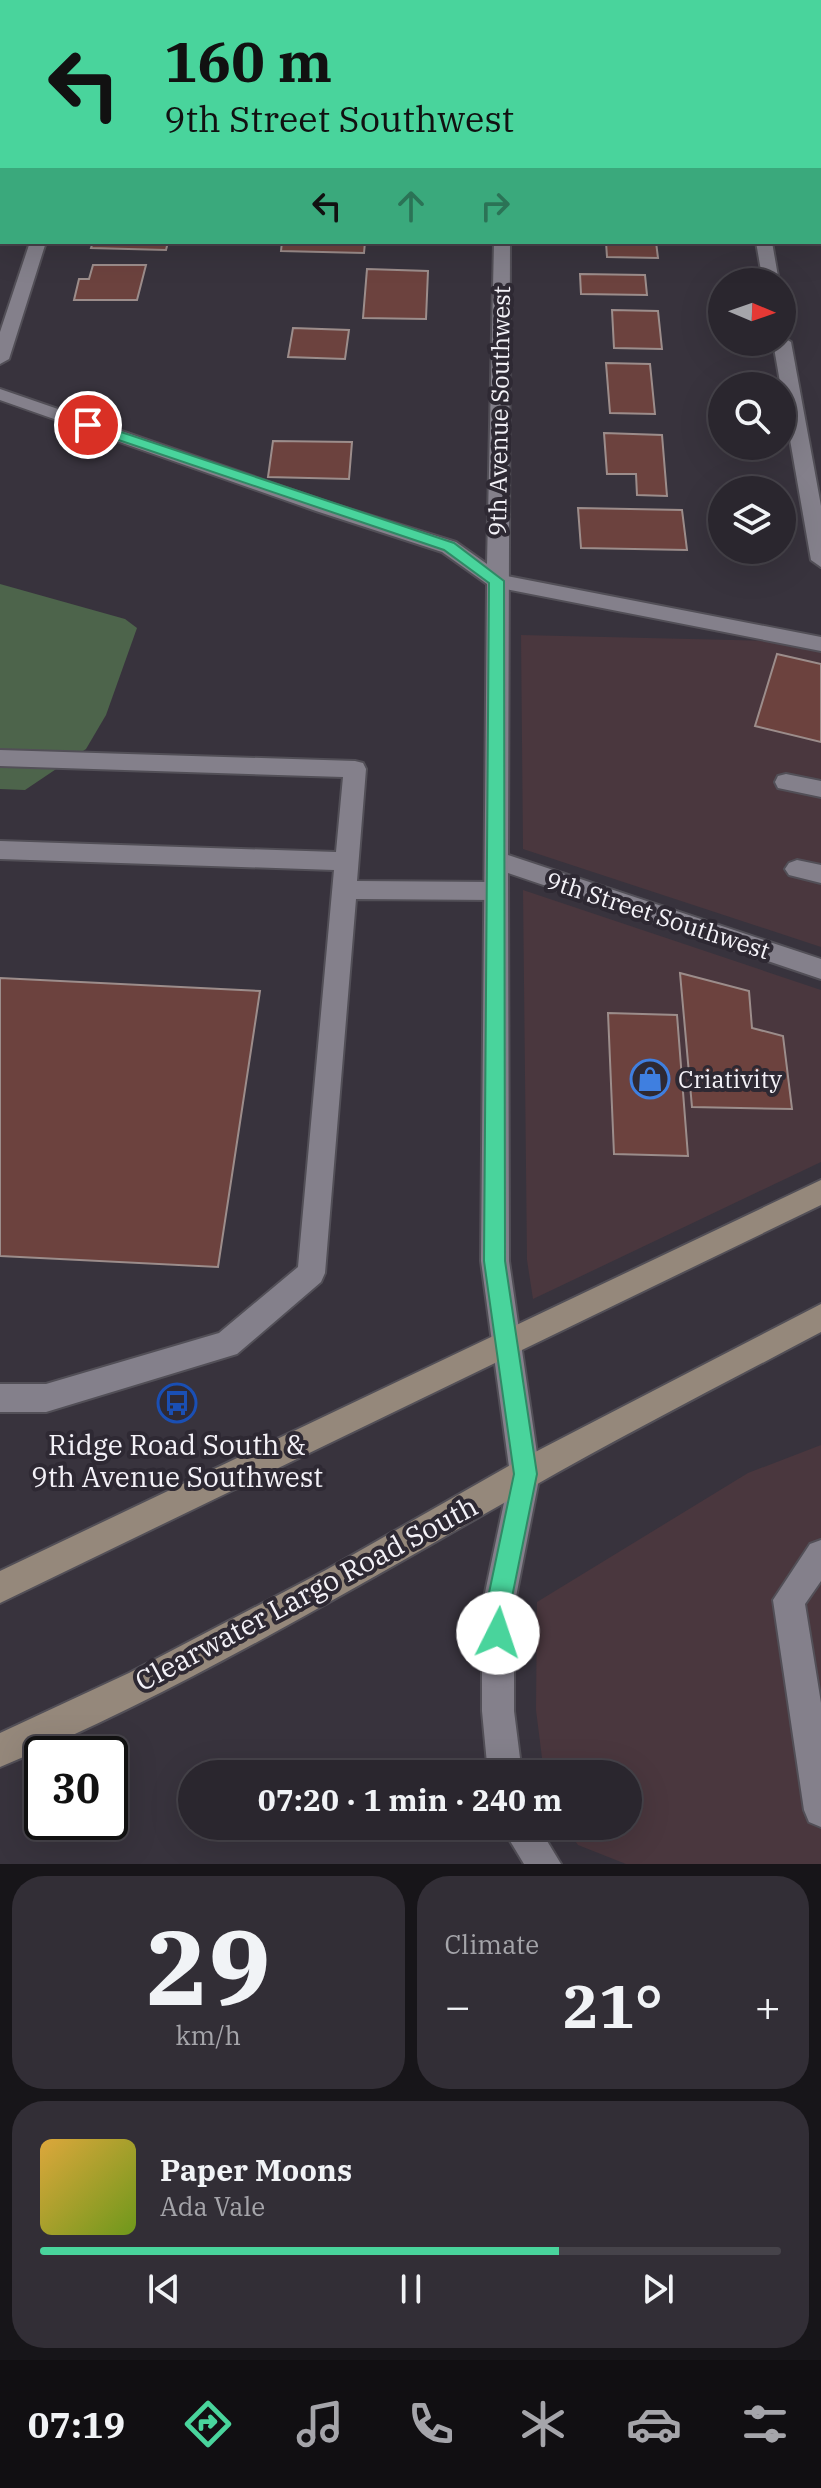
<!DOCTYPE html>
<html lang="en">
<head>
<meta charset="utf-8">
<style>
	:root { --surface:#2a262e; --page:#322e36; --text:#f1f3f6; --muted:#a5a5aa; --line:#46434a; --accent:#49d49c }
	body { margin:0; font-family:"IBM Plex Serif",serif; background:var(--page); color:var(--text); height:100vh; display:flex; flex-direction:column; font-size:30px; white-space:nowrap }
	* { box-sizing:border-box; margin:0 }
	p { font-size:26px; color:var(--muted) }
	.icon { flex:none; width:44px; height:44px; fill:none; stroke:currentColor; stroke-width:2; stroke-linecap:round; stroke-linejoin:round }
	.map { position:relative; height:1864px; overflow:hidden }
	.drawer { display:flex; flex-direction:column; gap:12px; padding:12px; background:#171519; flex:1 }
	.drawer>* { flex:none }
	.top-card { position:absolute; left:0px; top:0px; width:822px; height:244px; box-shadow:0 8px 32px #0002,0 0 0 2px var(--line); background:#49d49c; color:#111; overflow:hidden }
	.needle { width:52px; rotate:92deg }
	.controls { position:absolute; left:708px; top:268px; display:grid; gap:16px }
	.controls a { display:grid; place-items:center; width:88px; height:88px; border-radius:50%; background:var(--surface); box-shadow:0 8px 32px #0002,0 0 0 2px var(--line); font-size:40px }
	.speed { position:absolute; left:24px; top:1736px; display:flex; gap:16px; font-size:40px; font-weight:700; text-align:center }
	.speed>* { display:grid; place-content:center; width:104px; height:104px; border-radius:50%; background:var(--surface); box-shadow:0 8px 32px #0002,0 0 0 2px var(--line); line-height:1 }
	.speed .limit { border:4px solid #111; border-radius:12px; background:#fff; color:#111 }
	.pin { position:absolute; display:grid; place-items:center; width:68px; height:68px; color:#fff; margin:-34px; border:4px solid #fff; border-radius:50%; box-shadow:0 2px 8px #0007 }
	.me { position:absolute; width:88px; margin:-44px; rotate:4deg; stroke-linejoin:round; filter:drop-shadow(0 0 6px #0008) }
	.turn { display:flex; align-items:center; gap:28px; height:168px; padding:0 32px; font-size:36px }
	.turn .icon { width:104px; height:104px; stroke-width:2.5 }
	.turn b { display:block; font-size:56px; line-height:68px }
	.lanes { display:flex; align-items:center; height:76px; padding:0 32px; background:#0003; justify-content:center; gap:40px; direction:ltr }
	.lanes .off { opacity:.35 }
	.big { font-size:60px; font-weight:800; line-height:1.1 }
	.drawer .card { flex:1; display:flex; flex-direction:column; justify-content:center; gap:12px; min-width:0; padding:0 28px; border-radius:32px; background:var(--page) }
	.drawer .dial { align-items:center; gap:0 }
	.dial b { font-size:104px; line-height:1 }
	.song { display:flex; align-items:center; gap:24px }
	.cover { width:96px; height:96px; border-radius:12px; background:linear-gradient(135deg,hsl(40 70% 55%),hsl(80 70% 35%)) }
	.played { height:8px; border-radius:4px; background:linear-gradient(90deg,var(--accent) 70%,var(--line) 70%) }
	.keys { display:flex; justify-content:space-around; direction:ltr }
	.heat { display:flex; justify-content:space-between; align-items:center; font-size:44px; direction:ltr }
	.drawer .tiles { flex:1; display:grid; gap:12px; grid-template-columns:1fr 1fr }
	.card:last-child { grid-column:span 2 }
	.trip { position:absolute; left:178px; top:1760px; width:464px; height:80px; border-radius:40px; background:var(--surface); box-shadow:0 8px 32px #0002,0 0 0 2px var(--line); font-weight:800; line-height:80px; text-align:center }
	.menu { display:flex; height:128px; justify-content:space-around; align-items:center; background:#110f12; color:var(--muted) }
	.menu .icon { width:56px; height:56px }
	.menu .active { color:var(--accent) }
	.menu b { font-size:36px; color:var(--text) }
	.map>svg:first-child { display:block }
</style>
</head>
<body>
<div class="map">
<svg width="821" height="1864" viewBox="0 0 821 1864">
	<rect width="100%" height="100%" fill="#38333d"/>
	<path fill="#4a373e" d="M521,635L821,642V947L523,849Z
		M523,890L821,990V1162L533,1299L527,1260Z
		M821,1445V1864H626L578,1845L565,1826H628V1774H544L536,1710L537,1602L748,1473Z"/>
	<path fill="#4d644b" d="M0,584L125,619L137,628L106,715L86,749L25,790L0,789Z"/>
	<path fill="#6c423e" stroke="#9c8d8b" stroke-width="2" d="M93,242H168L166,250L91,248Z
		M282,242H365L364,253L281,251Z
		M606,242H656L658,258L607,257Z
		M93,265H146L137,300H74L79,279H89Z
		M367,269L428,271L426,319L363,318Z
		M580,274L645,275L647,295L581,294Z
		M612,310L658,311L662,349L614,348Z
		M293,328L349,330L345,359L288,357Z
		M606,363L650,364L655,414L610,413Z
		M604,433L662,435L667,496L637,495L636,474H607Z
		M273,441L352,442L349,479L268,477Z
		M578,508L682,510L687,550L581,548Z
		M777,654L821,664V742L755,726Z
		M680,973L749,991L752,1028L783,1036L792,1109L692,1107Z
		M0,978L260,991L218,1267L0,1256Z
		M608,1013L677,1015L688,1156L614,1154Z"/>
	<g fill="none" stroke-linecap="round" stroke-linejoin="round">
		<g stroke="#524f57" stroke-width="4">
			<path id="service" d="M756,242H772L779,282H763Z
				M782,337L791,342L821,506V567L811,560L773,342H782Z
				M497,574L821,637V651L490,586L487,581Z
				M0,750L355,761L363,763L366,769L357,881L495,882L503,884L507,891L503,898L495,900L356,899L325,1273L321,1282L237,1354L46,1412H0V1384H46L219,1333L298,1267L334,870L0,859V841L336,852L343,777L0,766Z
				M786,774L821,781V797L778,788L775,782L778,776Z
				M797,860L821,865V883L789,875L785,869L789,863Z
				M821,1540V1581L805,1604L821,1703V1827L809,1822L804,1810L773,1600L810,1544Z"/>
		</g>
		<g stroke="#524f57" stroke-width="4">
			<path id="minor" d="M0,67H2V75H0Z
				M820,87H821V95H820Z
				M30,242H46L9,359L0,364V332Z
				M494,242H510L508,855L821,959V979L508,873L509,1261L540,1474L514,1607V1711L522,1774H488L482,1711V1607L510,1474L481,1261L487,584L442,552L316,511L0,400V389L330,503L456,542L487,564Z
				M501,1826H538L561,1864H524Z"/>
		</g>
		<g stroke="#524f57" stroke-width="4">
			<path id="secondary" d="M821,1180V1205L0,1603V1571Z
				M821,1304V1332C725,1383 627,1433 532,1487C358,1585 185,1690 0,1767V1733L129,1673L326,1570L514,1463Z"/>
		</g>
		<use href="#service" fill="#84808b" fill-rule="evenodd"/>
		<use href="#minor" fill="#84808b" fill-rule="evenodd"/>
		<use href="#secondary" fill="#95887b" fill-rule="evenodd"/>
	</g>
	<path fill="#49d49c" stroke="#2f8a65" stroke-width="2" d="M88,421L454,543L504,581L505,1261L537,1474L510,1607V1633L506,1642L498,1645L489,1642L486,1633V1607L514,1474L484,1261L489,583L444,550L83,428V422Z"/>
	<defs>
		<g id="shop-ring" transform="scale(2)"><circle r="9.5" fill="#2e2933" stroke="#3f7fe0" stroke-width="1.5"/><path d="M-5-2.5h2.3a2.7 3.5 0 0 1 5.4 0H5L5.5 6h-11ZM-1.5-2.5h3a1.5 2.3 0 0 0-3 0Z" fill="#3f7fe0"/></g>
		<g id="bus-ring" transform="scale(2)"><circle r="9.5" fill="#2e2933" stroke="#1a4fb4" stroke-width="1.5"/><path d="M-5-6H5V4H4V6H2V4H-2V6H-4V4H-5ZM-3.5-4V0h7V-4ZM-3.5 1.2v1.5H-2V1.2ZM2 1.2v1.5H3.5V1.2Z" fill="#1a4fb4"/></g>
	</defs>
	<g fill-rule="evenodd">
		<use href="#shop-ring" x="650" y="1079"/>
		<use href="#bus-ring" x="177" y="1403"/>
	</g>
	<g text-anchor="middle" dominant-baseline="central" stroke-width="8" stroke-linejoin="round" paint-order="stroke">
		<g font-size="24" fill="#f4f2f8" stroke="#2e2933">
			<text transform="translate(499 411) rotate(-89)">9th Avenue Southwest</text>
			<text transform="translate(658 915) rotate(18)">9th Street Southwest</text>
		</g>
		<g font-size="24" fill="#f4f2f8" stroke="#2e2933" text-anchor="start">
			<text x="678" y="1079">Criativity</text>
		</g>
		<g font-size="28" fill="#f4f2f8" stroke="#2e2933">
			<text x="177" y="1444">Ridge Road South &amp;<tspan x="177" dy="32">9th Avenue Southwest</tspan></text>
		</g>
		<g font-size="28" fill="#f4f2f8" stroke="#2e2933">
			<text transform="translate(306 1593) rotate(-28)">Clearwater Largo Road South</text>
		</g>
	</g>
</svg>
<div class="controls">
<a><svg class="needle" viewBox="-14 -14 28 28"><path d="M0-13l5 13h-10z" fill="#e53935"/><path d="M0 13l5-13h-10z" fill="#a5a5aa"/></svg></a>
<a><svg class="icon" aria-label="search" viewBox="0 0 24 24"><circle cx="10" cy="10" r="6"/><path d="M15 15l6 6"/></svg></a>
<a><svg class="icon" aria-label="layers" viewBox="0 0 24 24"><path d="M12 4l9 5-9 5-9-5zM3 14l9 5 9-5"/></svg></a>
</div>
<div class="speed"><div class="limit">30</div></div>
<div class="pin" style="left:88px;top:425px;background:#d93025"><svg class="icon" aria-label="arrive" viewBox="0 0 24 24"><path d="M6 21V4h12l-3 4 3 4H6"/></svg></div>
<svg class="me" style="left:498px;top:1633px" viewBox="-20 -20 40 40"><circle r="19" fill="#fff"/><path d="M0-13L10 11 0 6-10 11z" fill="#49d49c"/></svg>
<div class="trip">07:20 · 1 min · 240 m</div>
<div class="top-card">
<div class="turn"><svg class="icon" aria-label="left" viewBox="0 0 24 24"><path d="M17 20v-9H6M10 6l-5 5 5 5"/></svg><div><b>160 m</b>9th Street Southwest</div></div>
<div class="lanes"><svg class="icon" aria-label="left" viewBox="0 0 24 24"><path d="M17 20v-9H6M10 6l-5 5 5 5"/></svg><svg class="icon off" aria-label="ahead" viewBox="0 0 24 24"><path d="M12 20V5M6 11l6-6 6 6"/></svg><svg class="icon off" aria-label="right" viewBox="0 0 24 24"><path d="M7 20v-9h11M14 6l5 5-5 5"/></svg></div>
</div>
</div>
<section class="drawer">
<div class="tiles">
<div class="card dial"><b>29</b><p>km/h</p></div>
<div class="card"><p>Climate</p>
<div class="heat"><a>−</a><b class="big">21°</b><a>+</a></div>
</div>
<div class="card">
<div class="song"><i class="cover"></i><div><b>Paper Moons</b><p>Ada Vale</p></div></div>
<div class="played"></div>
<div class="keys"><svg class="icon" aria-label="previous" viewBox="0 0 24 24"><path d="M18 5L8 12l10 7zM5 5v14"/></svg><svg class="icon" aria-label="pause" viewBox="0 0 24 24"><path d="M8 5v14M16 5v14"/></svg><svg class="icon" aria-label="next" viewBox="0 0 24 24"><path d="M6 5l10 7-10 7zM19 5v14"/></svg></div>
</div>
</div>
</section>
<nav class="menu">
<b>07:19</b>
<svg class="icon active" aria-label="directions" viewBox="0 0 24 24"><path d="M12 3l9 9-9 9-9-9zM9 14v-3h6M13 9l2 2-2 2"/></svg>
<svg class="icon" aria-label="music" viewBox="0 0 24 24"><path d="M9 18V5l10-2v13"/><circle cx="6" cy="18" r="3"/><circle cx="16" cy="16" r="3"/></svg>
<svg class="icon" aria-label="phone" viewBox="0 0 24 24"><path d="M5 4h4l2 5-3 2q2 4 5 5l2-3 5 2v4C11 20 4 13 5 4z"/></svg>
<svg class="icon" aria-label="climate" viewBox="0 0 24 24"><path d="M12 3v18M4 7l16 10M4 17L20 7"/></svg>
<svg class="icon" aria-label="car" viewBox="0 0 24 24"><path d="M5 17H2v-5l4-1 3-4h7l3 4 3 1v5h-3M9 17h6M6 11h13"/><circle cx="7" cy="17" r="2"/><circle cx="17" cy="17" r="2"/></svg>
<svg class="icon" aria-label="filters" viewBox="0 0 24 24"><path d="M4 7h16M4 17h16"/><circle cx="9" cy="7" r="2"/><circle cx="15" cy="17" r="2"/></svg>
</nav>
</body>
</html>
